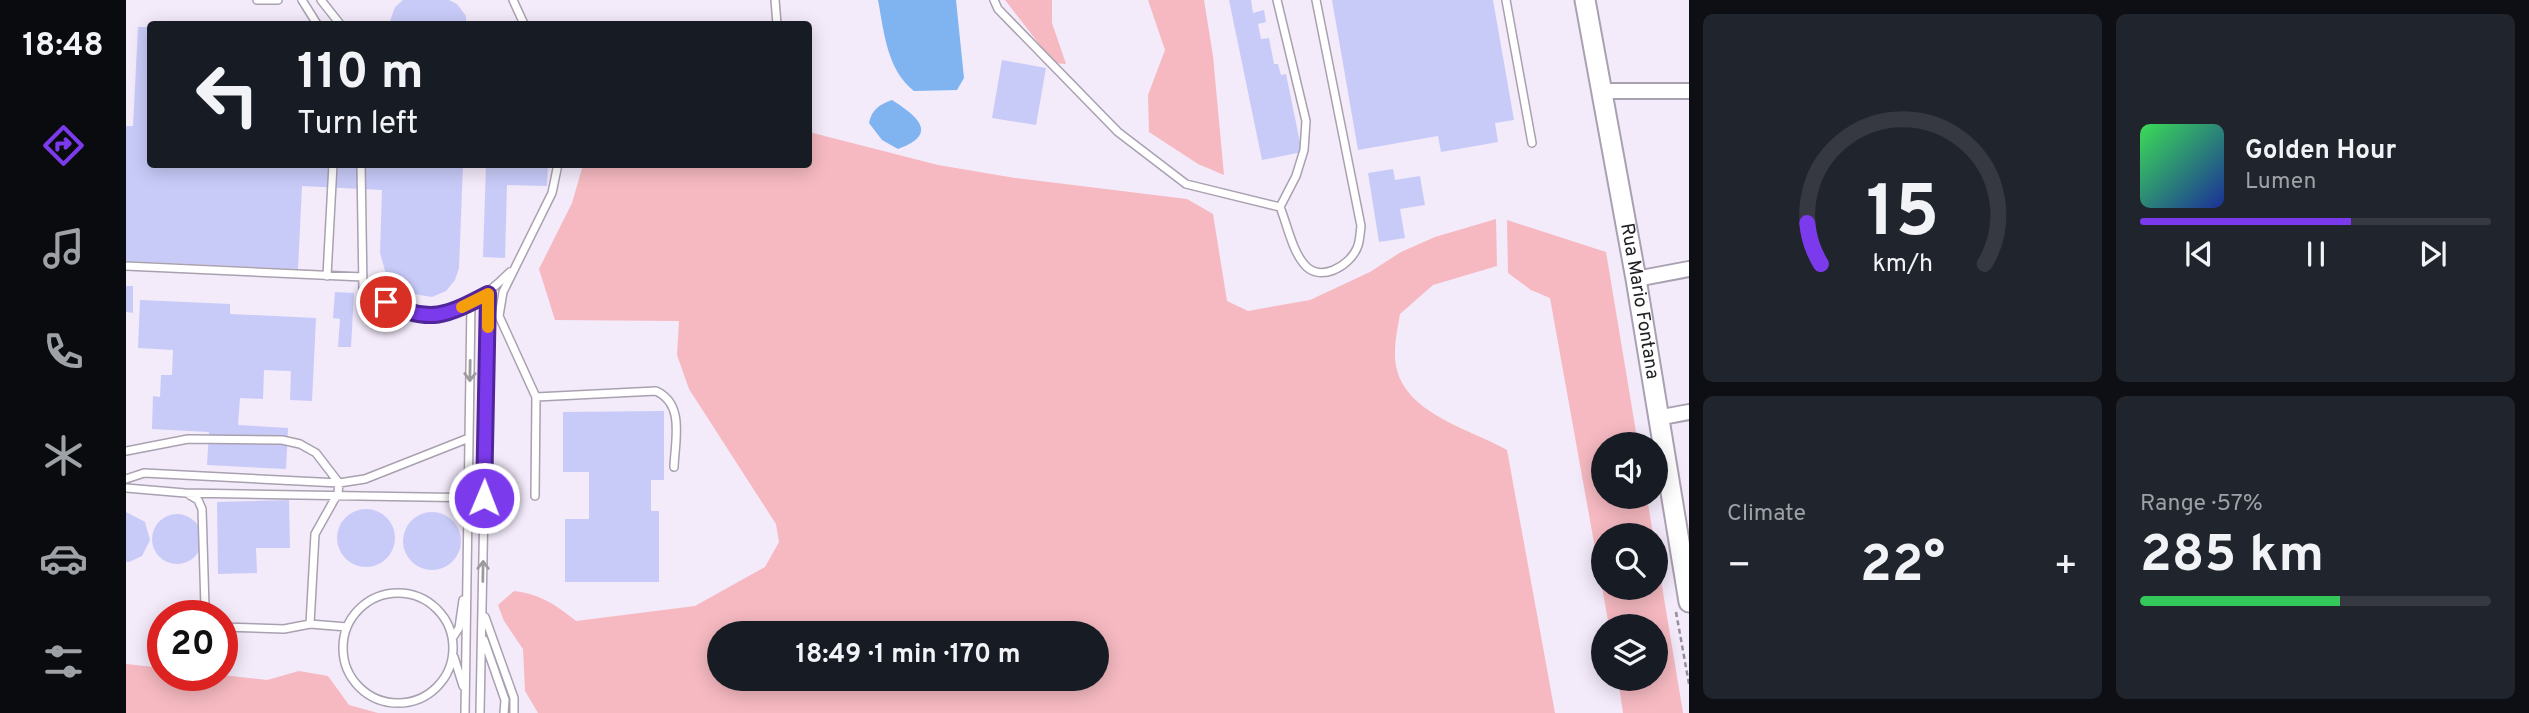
<!DOCTYPE html>
<html lang="en">
<head>
<meta charset="utf-8">
<style>
	:root { --surface:#171b24; --page:#20242c; --text:#f1f3f6; --muted:#9ea1a6; --line:#363941; --accent:#7c3aed }
	body { margin:0; font-family:Overpass,sans-serif; background:var(--page); color:var(--text); height:100vh; display:flex; flex-direction:column; font-size:26px; white-space:nowrap }
	* { box-sizing:border-box; margin:0 }
	p { font-size:23px; color:var(--muted) }
	.icon { flex:none; width:38px; height:38px; fill:none; stroke:currentColor; stroke-width:2; stroke-linecap:round; stroke-linejoin:round }
	.map { position:relative; flex:1; overflow:hidden }
	.drawer { display:flex; flex-direction:column; gap:14px; padding:14px; background:#0d0f14; width:840px }
	.drawer>* { flex:none }
	.hud { position:absolute; left:21px; top:21px; width:665px; height:147px; border-radius:7px; box-shadow:0 4px 18px #0003; background:#171b24; color:var(--text); overflow:hidden }
	.controls { position:absolute; left:1465px; top:432px; display:grid; gap:14px }
	.controls a { display:grid; place-items:center; width:77px; height:77px; border-radius:50%; background:var(--surface); box-shadow:0 4px 18px #0003; font-size:35px }
	.speed { position:absolute; left:21px; top:600px; display:flex; gap:14px; font-size:35px; font-weight:700; text-align:center }
	.speed>* { display:grid; place-content:center; width:91px; height:91px; border-radius:50%; background:var(--surface); box-shadow:0 4px 18px #0003; line-height:1 }
	.speed .limit { border:10px solid #d22; background:#fff; color:#111 }
	.pin { position:absolute; display:grid; place-items:center; width:60px; height:60px; color:#fff; margin:-30px; border:4px solid #fff; border-radius:50%; box-shadow:0 2px 7px #0007 }
	.me { position:absolute; width:77px; margin:-38px; rotate:1deg; stroke-linejoin:round; filter:drop-shadow(0 0 5px #0008) }
	.turn { display:flex; align-items:center; gap:24px; height:147px; padding:0 35px; font-size:32px }
	.turn .icon { width:91px; height:91px; stroke-width:2.5 }
	.turn b { display:block; font-size:49px; line-height:60px }
	.big { font-size:52px; font-weight:700; line-height:1.1 }
	.drawer .tile { flex:1; display:flex; flex-direction:column; justify-content:center; gap:10px; min-width:0; padding:0 24px; border-radius:10px; background:var(--page) }
	.drawer .dial { align-items:center; gap:0 }
	.dial svg { height:182px; overflow:visible; fill:none; stroke:var(--line); stroke-width:7; stroke-linecap:round; text-anchor:middle }
	.dial text { fill:var(--text); stroke:none }
	.song { display:flex; align-items:center; gap:21px }
	.cover { width:84px; height:84px; border-radius:10px; background:linear-gradient(135deg,hsl(130 70% 55%),hsl(230 70% 35%)) }
	.played { height:7px; border-radius:4px; background:linear-gradient(90deg,var(--accent) 60%,var(--line) 60%) }
	.keys { display:flex; justify-content:space-around; direction:ltr }
	.heat { display:flex; justify-content:space-between; align-items:center; font-size:38px; direction:ltr }
	.charge { height:10px; border-radius:5px; background:linear-gradient(90deg,#34c759 57%,var(--line) 0) }
	.drawer .tiles { flex:1; display:grid; gap:14px; grid-template-columns:repeat(2,1fr) }
	.trip { position:absolute; left:581px; top:621px; width:402px; height:70px; border-radius:35px; background:var(--surface); box-shadow:0 4px 18px #0003; font-weight:700; line-height:70px; text-align:center }
	main { display:flex; flex:1; min-height:0 }
	.dock { display:flex; flex-direction:column; width:126px; justify-content:space-around; align-items:center; background:#090b0e; color:var(--muted) }
	.dock .icon { width:49px; height:49px }
	.dock .current { color:var(--accent) }
	.dock b { font-size:32px; color:var(--text) }
	.map>svg:first-child { display:block }
</style>
</head>
<body>
<main>
<nav class="dock">
<b>18:48</b>
<svg class="icon current" aria-label="directions" viewBox="0 0 24 24"><path d="M12 3l9 9-9 9-9-9zM9 14v-3h6M13 9l2 2-2 2"/></svg>
<svg class="icon" aria-label="music" viewBox="0 0 24 24"><path d="M9 18V5l10-2v13"/><circle cx="6" cy="18" r="3"/><circle cx="16" cy="16" r="3"/></svg>
<svg class="icon" aria-label="phone" viewBox="0 0 24 24"><path d="M5 4h4l2 5-3 2q2 4 5 5l2-3 5 2v4C11 20 4 13 5 4z"/></svg>
<svg class="icon" aria-label="climate" viewBox="0 0 24 24"><path d="M12 3v18M4 7l16 10M4 17L20 7"/></svg>
<svg class="icon" aria-label="car" viewBox="0 0 24 24"><path d="M5 17H2v-5l4-1 3-4h7l3 4 3 1v5h-3M9 17h6M6 11h13"/><circle cx="7" cy="17" r="2"/><circle cx="17" cy="17" r="2"/></svg>
<svg class="icon" aria-label="filters" viewBox="0 0 24 24"><path d="M4 7h16M4 17h16"/><circle cx="9" cy="7" r="2"/><circle cx="15" cy="17" r="2"/></svg>
</nav>
<div class="map">
<svg width="1563" height="713" viewBox="0 0 1563 713">
	<rect width="100%" height="100%" fill="#f3eafa"/>
	<path fill="#f6b9c1" fill-rule="evenodd" d="M879,0H926V23L940,64L928,63Z
		M1022,0H1078L1087,56L1098,175L1072,164L1023,132L1022,95L1039,50Z
		M683,132L812,165L889,178L1061,199L1087,214L1101,301L1122,311L1184,300L1244,272L1275,252L1309,237L1370,219L1371,266L1307,285L1274,314C1272,326 1269,339 1269,352C1267,411 1340,427 1381,450L1429,713H412L399,691L397,649L378,621L372,605L388,591C414,594 430,605 450,621L569,606L639,567L653,542L650,524L563,389L551,355L553,321L429,320L413,269L446,203L457,165L634,164L640,168L643,165L682,164ZM593,634H971V679H593Z
		M1381,220L1480,252L1512,444H1477V497H1521L1527,535L1477,536V588H1530V550L1557,713H1497L1492,679H1530V626H1483L1424,298L1405,290L1382,273Z
		M0,664L37,668V676L96,675L141,680L173,671L202,676L223,705L252,713H0Z"/>
	<path fill="#80b4f1" d="M752,0H830L838,78L831,90L788,91C761,70 758,32 752,0Z
		M766,100C791,116 814,134 772,149L756,140L743,123C746,109 753,105 766,100Z"/>
	<path fill="#c8cbf8" d="M277,0H323L331,4L340,16V24H263L269,7Z
		M1103,0H1125L1127,13L1138,10L1140,22L1132,24L1135,39L1143,38L1148,64H1152L1155,75L1160,74L1176,152L1136,160Z
		M1206,0H1367L1388,120L1369,123L1372,142L1315,152L1312,136L1232,150Z
		M12,27H24V164H337L333,268L329,280L320,291L306,297L275,292L262,281L254,253L256,190L176,186L172,269L0,261V126H7Z
		M876,60L920,68L910,125L866,118Z
		M360,164H422L421,186L381,185L379,258L357,257Z
		M1267,169L1269,180L1294,176L1299,205L1274,209L1279,238L1253,242L1242,173Z
		M0,286H7V313L0,312Z
		M209,292L228,293L225,347H212L214,319L207,318Z
		M14,300L104,304V314L190,318L186,401L164,400L165,371L138,370L137,399L114,398L112,425L162,428L160,469L81,465L83,432L26,429L27,396L34,397L35,375H46L47,350L12,348Z
		M538,411V480H525V511H533V582H439V519H463V472H437V412Z
		M163,500L164,548H130L131,573L92,574L91,502Z
		M211 538a29 29 0 1 1 58 0a29 29 0 1 1-58 0Z
		M0,512L19,522L24,540L16,556L3,562H0Z
		M277 541a29 29 0 1 1 58 0a29 29 0 1 1-58 0Z
		M26 539a25 25 0 1 1 50 0a25 25 0 1 1-50 0Z"/>
	<g fill="none" stroke-linecap="round" stroke-linejoin="round">
		<g stroke="#a9a0b0" stroke-width="10">
			<path id="lane" d="M131,0H152
				M176,0L191,24
				M195,0L214,24
				M387,0L398,24
				M649,0L651,24
				M868,0L872,9L992,132L1060,184L1154,207L1170,176L1178,150L1180,121L1151,0
				M1380,0L1406,143
				M235,164L237,289C252,297 269,311 285,315C323,324 359,297 384,272
				M1154,207C1161,224 1166,250 1178,264C1193,283 1223,267 1231,248C1234,242 1234,233 1235,226L1190,0
				M0,266L237,277
				M201,276L207,164
				M410,397L530,391C559,404 549,440 548,467
				M0,451L62,439L156,440L174,444L190,453L213,483L212,493L189,534L184,624L158,629L96,627
				M0,479L18,473L213,483L239,479L343,438
				M0,488L59,493L358,498
				M62,494L72,500L76,509L79,607L82,616
				M409,496L410,397L373,316L377,292L426,193L432,164
				M217 648a55 55 0 1 1 110 0a55 55 0 1 1-110 0Z
				M359,617L388,698V713
				M184,624L221,627
				M327,637L333,628L337,600
				M358,640L379,700L378,713
				M328,657L337,686
				M339,713L345,303
				M354,713L362,294"/>
		</g>
		<g stroke="#a9a0b0" stroke-width="18">
			<path id="street" d="M1475,91H1563
				M1510,279L1563,269
				M1531,418L1563,412"/>
		</g>
		<g stroke="#a9a0b0" stroke-width="23">
			<g id="secondary">
				<path id="s1" d="M1459,0L1510,279L1563,602"/>
			</g>
		</g>
		<path stroke="#948e99" stroke-width="2.5" stroke-dasharray="5 3.5" stroke-linecap="butt" d="M1550,612L1563,684"/>
		<use href="#lane" stroke="#fff" stroke-width="7"/>
		<use href="#street" stroke="#fff" stroke-width="14"/>
		<use href="#secondary" stroke="#fff" stroke-width="19"/>
	</g>
	<defs><path id="oneway-shaft" d="M-6 0H5M1.5-3L5.5 0L1.5 3" fill="none" stroke-width="1.6" stroke-linecap="round" stroke-linejoin="round" transform="scale(1.75)"/></defs>
	<g stroke="#9c9b9d">
		<use href="#oneway-shaft" transform="translate(344 371) rotate(91)"/>
		<use href="#oneway-shaft" transform="translate(357 571) rotate(-89)"/>
	</g>
	<g fill="none" stroke-linecap="round" stroke-linejoin="round">
		<g stroke="#51269a" stroke-width="18">
			<path id="route" d="M260,302C303,325 322,315 362,294L358,498"/>
		</g>
		<use href="#route" stroke="#7c3aed" stroke-width="12"/>
		<path stroke="#f59e0b" stroke-width="12" d="M336,307L362,294V327"/>
	</g>
	<g text-anchor="middle" dominant-baseline="central" stroke-width="7" stroke-linejoin="round" paint-order="stroke">
		<g font-size="19" fill="#232026" stroke="#f3eafa">
			<text stroke="none"><textPath href="#s1" startOffset="306">Rua Mario Fontana</textPath></text>
		</g>
	</g>
</svg>
<div class="controls">
<a><svg class="icon" aria-label="sound" viewBox="0 0 24 24"><path d="M4 9h4l5-4v14l-5-4H4zM17 9q2 3 0 6"/></svg></a>
<a><svg class="icon" aria-label="search" viewBox="0 0 24 24"><circle cx="10" cy="10" r="6"/><path d="M15 15l6 6"/></svg></a>
<a><svg class="icon" aria-label="layers" viewBox="0 0 24 24"><path d="M12 4l9 5-9 5-9-5zM3 14l9 5 9-5"/></svg></a>
</div>
<div class="speed"><div class="limit">20</div></div>
<div class="pin" style="left:260px;top:302px;background:#d93025"><svg class="icon" aria-label="arrive" viewBox="0 0 24 24"><path d="M6 21V4h12l-3 4 3 4H6"/></svg></div>
<svg class="me" style="left:358px;top:498px" viewBox="-20 -20 40 40"><circle r="17" fill="#7c3aed" stroke="#fff" stroke-width="3"/><path d="M0-11L8 9 0 5-8 9z" fill="#fff"/></svg>
<div class="trip">18:49 · 1 min · 170 m</div>
<div class="hud">
<div class="turn"><svg class="icon" aria-label="left" viewBox="0 0 24 24"><path d="M17 20v-9H6M10 6l-5 5 5 5"/></svg><div><b>110 m</b>Turn left</div></div>
</div>
</div>
<section class="drawer">
<div class="tiles">
<div class="tile dial"><svg viewBox="0 0 100 80">
<path d="M14 69A42 42 0 1 1 86 69"/>
<path d="M14 69A42 42 0 0 1 8 51" stroke="#7c3aed"/>
<text x="50" y="56" font-size="32" font-weight="700">15</text>
<text x="50" y="72" font-size="11">km/h</text>
</svg></div>
<div class="tile">
<div class="song"><i class="cover"></i><div><b>Golden Hour</b><p>Lumen</p></div></div>
<div class="played"></div>
<div class="keys"><svg class="icon" aria-label="previous" viewBox="0 0 24 24"><path d="M18 5L8 12l10 7zM5 5v14"/></svg><svg class="icon" aria-label="pause" viewBox="0 0 24 24"><path d="M8 5v14M16 5v14"/></svg><svg class="icon" aria-label="next" viewBox="0 0 24 24"><path d="M6 5l10 7-10 7zM19 5v14"/></svg></div>
</div>
<div class="tile"><p>Climate</p>
<div class="heat"><a>−</a><b class="big">22°</b><a>+</a></div>
</div>
<div class="tile"><p>Range · 57%</p><b class="big">285 km</b><div class="charge"></div></div>
</div>
</section>
</main>
</body>
</html>
